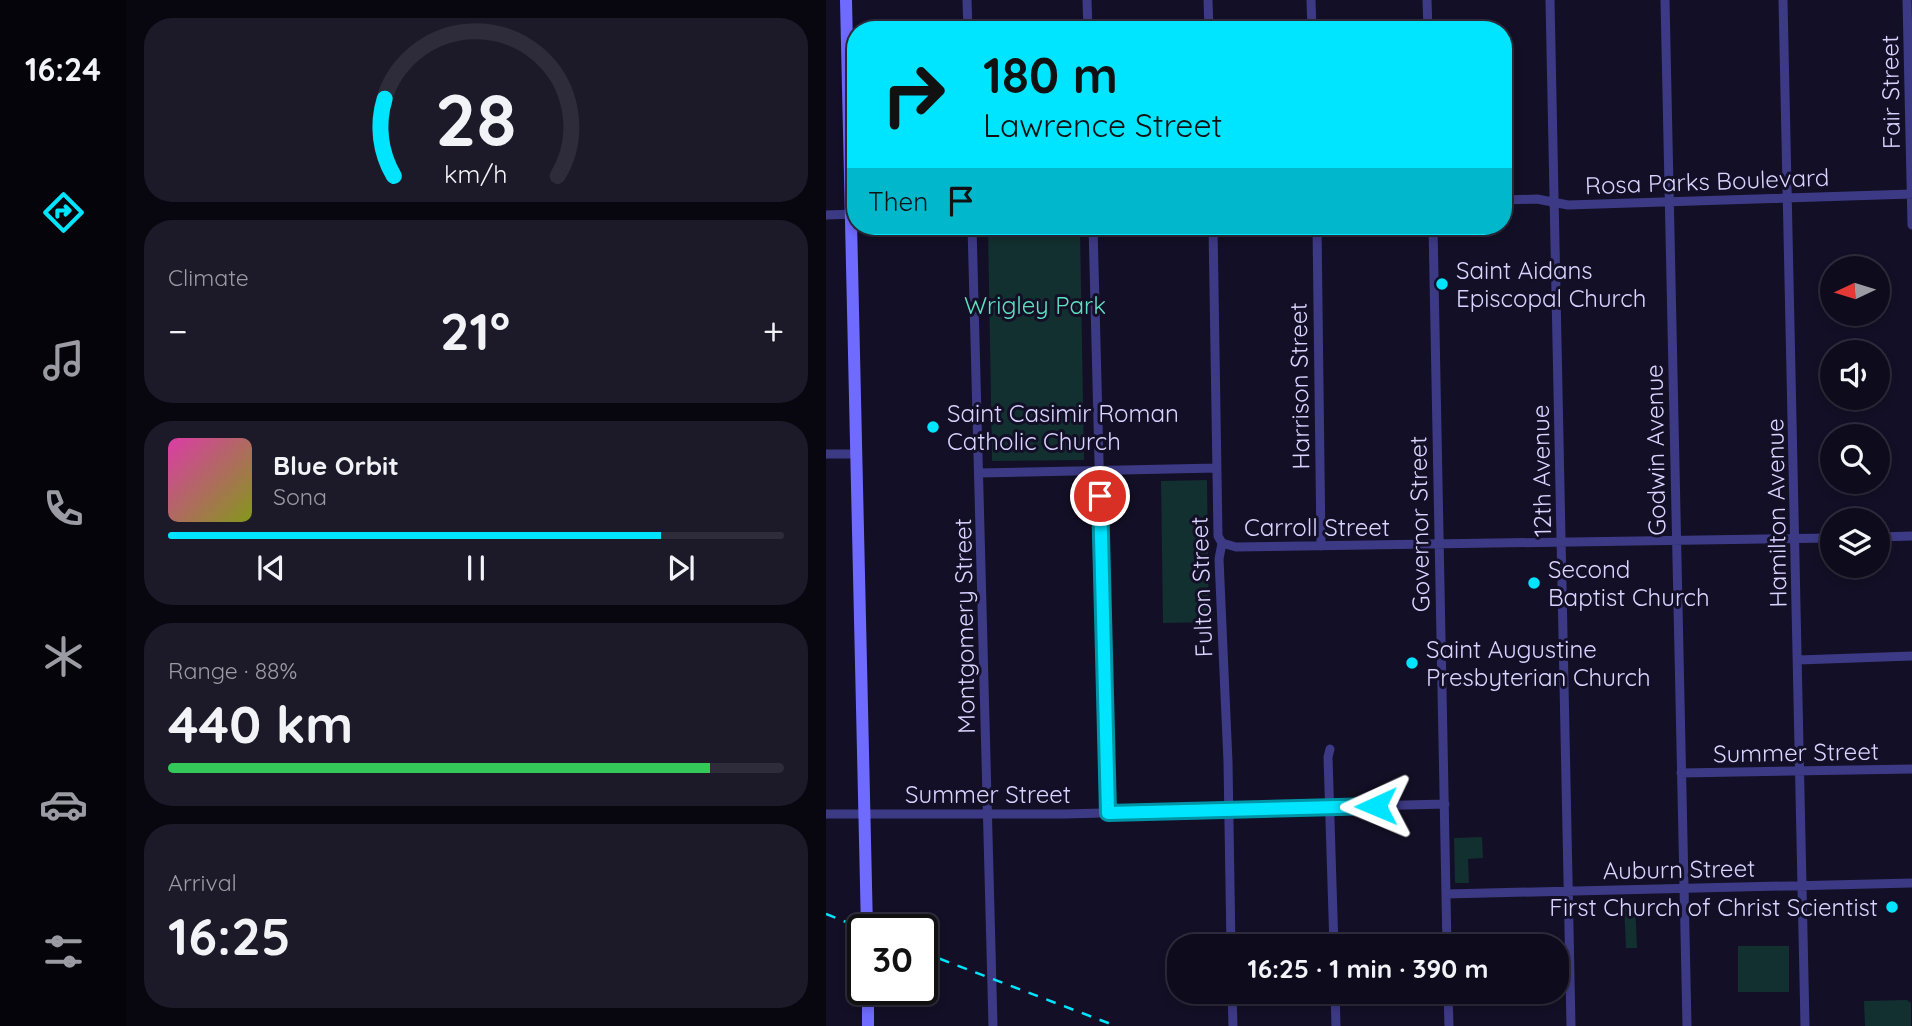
<!DOCTYPE html>
<html lang="en">
<head>
<meta charset="utf-8">
<style>
	:root { --surface:#0e0b1c; --page:#1c1929; --text:#f1f3f6; --muted:#9b9ba3; --line:#2e2b3b; --accent:#00e5ff }
	body { margin:0; font-family:Quicksand,sans-serif; background:var(--page); color:var(--text); height:100vh; display:flex; flex-direction:column; font-size:26px; white-space:nowrap }
	* { box-sizing:border-box; margin:0 }
	p { font-size:23px; color:var(--muted) }
	.icon { flex:none; width:38px; height:38px; fill:none; stroke:currentColor; stroke-width:2; stroke-linecap:round; stroke-linejoin:round }
	.map { position:relative; flex:1; overflow:hidden }
	.sheet { display:flex; flex-direction:column; gap:18px; padding:18px; background:#08060f; width:700px }
	.sheet>* { flex:none }
	.hud { position:absolute; left:21px; top:21px; width:665px; height:214px; border-radius:28px; box-shadow:0 4px 10px #0003,0 0 0 2px var(--line); background:#00e5ff; color:#111; overflow:hidden }
	.needle { width:46px; rotate:266deg }
	.controls { position:absolute; left:994px; top:256px; display:grid; gap:14px }
	.controls a { display:grid; place-items:center; width:70px; height:70px; border-radius:50%; background:var(--surface); box-shadow:0 4px 10px #0003,0 0 0 2px var(--line); font-size:35px }
	.speed { position:absolute; left:21px; top:914px; display:flex; gap:14px; font-size:35px; font-weight:700; text-align:center }
	.speed>* { display:grid; place-content:center; width:91px; height:91px; border-radius:50%; background:var(--surface); box-shadow:0 4px 10px #0003,0 0 0 2px var(--line); line-height:1 }
	.speed .limit { border:4px solid #111; border-radius:10px; background:#fff; color:#111 }
	.pin { position:absolute; display:grid; place-items:center; width:60px; height:60px; color:#fff; margin:-30px; border:4px solid #fff; border-radius:50%; box-shadow:0 2px 7px #0007 }
	.me { position:absolute; width:77px; margin:-38px; rotate:269deg; stroke-linejoin:round; filter:drop-shadow(0 0 5px #0008) }
	.turn { display:flex; align-items:center; gap:24px; height:147px; padding:0 21px; font-size:32px }
	.turn .icon { width:91px; height:91px; stroke-width:2.5 }
	.turn b { display:block; font-size:49px; line-height:60px }
	.then { display:flex; align-items:center; height:66px; padding:0 21px; background:#0003; gap:14px; font-size:26px }
	.big { font-size:52px; font-weight:700; line-height:1.1 }
	.sheet .tile { flex:1; display:flex; flex-direction:column; justify-content:center; gap:10px; min-width:0; padding:0 24px; border-radius:28px; background:var(--page) }
	.sheet .dial { align-items:center; gap:0 }
	.dial svg { height:182px; overflow:visible; fill:none; stroke:var(--line); stroke-width:7; stroke-linecap:round; text-anchor:middle }
	.dial text { fill:var(--text); stroke:none }
	.song { display:flex; align-items:center; gap:21px }
	.cover { width:84px; height:84px; border-radius:10px; background:linear-gradient(135deg,hsl(320 70% 55%),hsl(70 70% 35%)) }
	.played { height:7px; border-radius:4px; background:linear-gradient(90deg,var(--accent) 80%,var(--line) 80%) }
	.keys { display:flex; justify-content:space-around; direction:ltr }
	.heat { display:flex; justify-content:space-between; align-items:center; font-size:38px; direction:ltr }
	.charge { height:10px; border-radius:5px; background:linear-gradient(90deg,#34c759 88%,var(--line) 0) }
	.trip { position:absolute; left:341px; top:934px; width:402px; height:70px; border-radius:28px; background:var(--surface); box-shadow:0 4px 10px #0003,0 0 0 2px var(--line); font-weight:700; line-height:70px; text-align:center }
	main { display:flex; flex:1; min-height:0 }
	.tabs { display:flex; flex-direction:column; width:126px; justify-content:space-around; align-items:center; background:#06040b; color:var(--muted) }
	.tabs .icon { width:49px; height:49px }
	.tabs .current { color:var(--accent) }
	.tabs b { font-size:32px; color:var(--text) }
	.map>svg:first-child { display:block }
</style>
</head>
<body>
<main>
<nav class="tabs">
<b>16:24</b>
<svg class="icon current" aria-label="directions" viewBox="0 0 24 24"><path d="M12 3l9 9-9 9-9-9zM9 14v-3h6M13 9l2 2-2 2"/></svg>
<svg class="icon" aria-label="music" viewBox="0 0 24 24"><path d="M9 18V5l10-2v13"/><circle cx="6" cy="18" r="3"/><circle cx="16" cy="16" r="3"/></svg>
<svg class="icon" aria-label="phone" viewBox="0 0 24 24"><path d="M5 4h4l2 5-3 2q2 4 5 5l2-3 5 2v4C11 20 4 13 5 4z"/></svg>
<svg class="icon" aria-label="climate" viewBox="0 0 24 24"><path d="M12 3v18M4 7l16 10M4 17L20 7"/></svg>
<svg class="icon" aria-label="car" viewBox="0 0 24 24"><path d="M5 17H2v-5l4-1 3-4h7l3 4 3 1v5h-3M9 17h6M6 11h13"/><circle cx="7" cy="17" r="2"/><circle cx="17" cy="17" r="2"/></svg>
<svg class="icon" aria-label="filters" viewBox="0 0 24 24"><path d="M4 7h16M4 17h16"/><circle cx="9" cy="7" r="2"/><circle cx="15" cy="17" r="2"/></svg>
</nav>
<section class="sheet">
<div class="tile dial"><svg viewBox="0 0 100 80">
<path d="M14 69A42 42 0 1 1 86 69"/>
<path d="M14 69A42 42 0 0 1 10 35" stroke="#00e5ff"/>
<text x="50" y="56" font-size="32" font-weight="700">28</text>
<text x="50" y="72" font-size="11">km/h</text>
</svg></div>
<div class="tile"><p>Climate</p>
<div class="heat"><a>−</a><b class="big">21°</b><a>+</a></div>
</div>
<div class="tile">
<div class="song"><i class="cover"></i><div><b>Blue Orbit</b><p>Sona</p></div></div>
<div class="played"></div>
<div class="keys"><svg class="icon" aria-label="previous" viewBox="0 0 24 24"><path d="M18 5L8 12l10 7zM5 5v14"/></svg><svg class="icon" aria-label="pause" viewBox="0 0 24 24"><path d="M8 5v14M16 5v14"/></svg><svg class="icon" aria-label="next" viewBox="0 0 24 24"><path d="M6 5l10 7-10 7zM19 5v14"/></svg></div>
</div>
<div class="tile"><p>Range · 88%</p><b class="big">440 km</b><div class="charge"></div></div>
<div class="tile"><p>Arrival</p><b class="big">16:25</b></div>
</section>
<div class="map">
<svg width="1086" height="1026" viewBox="0 0 1086 1026">
	<rect width="100%" height="100%" fill="#130f26"/>
	<path fill="#12302f" d="M254,227L258,460L166,461L162,228Z
		M381,480L383,622L337,623L335,481Z
		M656,837L657,858L642,859L643,883H629L628,838Z
		M809,902L811,948H800L798,903Z
		M912,946H963V992H912Z
		M1081,1000L1085,1003V1026H1039L1038,1001Z"/>
	<g fill="none" stroke-linecap="round" stroke-linejoin="round">
		<path stroke="#3d3a85" stroke-width="9" d="M141,0L142,30
			M261,0L262,30
			M382,0L383,30
			M485,0L486,30
			M601,0L602,30
			M724,0L745,1026
			M839,0L861,1026
			M957,0L979,1026
			M1081,0L1086,225
			M677,200L711,199L742,205L1086,194
			M0,215L30,214
			M146,226L167,1026
			M267,226L282,813
			M387,226L392,536L396,543L393,559L402,762L405,947
			M491,226L495,546
			M607,226L621,947
			M0,454H31
			M153,473L391,468
			M1052,537L1086,536
			M396,543L410,547L1006,538
			M972,660L1086,656
			M504,749L502,757L508,947
			M855,773L1086,769
			M0,814H239L619,804
			M620,894L1086,883
			M406,992L407,1026
			M509,992L510,1026
			M622,992L623,1026"/>
		<path stroke="#6f6bff" stroke-width="12" d="M20,0L41,929
			M42,989V1026"/>
		<path stroke="#00e5ff" stroke-width="2.5" stroke-dasharray="10 9" stroke-linecap="butt" d="M0,914L38,929
			M96,952L290,1026"/>
	</g>
	<g fill="none" stroke-linecap="round" stroke-linejoin="round">
		<g stroke="#0095a6" stroke-width="18">
			<path id="route" d="M274,496L282,813L550,806"/>
		</g>
		<use href="#route" stroke="#00e5ff" stroke-width="12"/>
	</g>
	<g fill="#00e5ff" stroke="#130f26" stroke-width="2.5">
		<circle cx="616" cy="284" r="7"/>
		<circle cx="107" cy="427" r="7"/>
		<circle cx="708" cy="583" r="7"/>
		<circle cx="586" cy="663" r="7"/>
		<circle cx="1066" cy="907" r="7"/>
	</g>
	<g text-anchor="middle" dominant-baseline="central" stroke-width="6" stroke-linejoin="round" paint-order="stroke">
		<g font-size="24" fill="#d9d4ff" stroke="#130f26">
			<text transform="translate(1064 92) rotate(-91)">Fair Street</text>
			<text transform="translate(881 181) rotate(-2)">Rosa Parks Boulevard</text>
			<text transform="translate(473 386) rotate(-91)">Harrison Street</text>
			<text transform="translate(829 450) rotate(-91)">Godwin Avenue</text>
			<text transform="translate(715 471) rotate(-91)">12th Avenue</text>
			<text transform="translate(950 513) rotate(-91)">Hamilton Avenue</text>
			<text transform="translate(593 524) rotate(-91)">Governor Street</text>
			<text x="491" y="527">Carroll Street</text>
			<text transform="translate(375 587) rotate(-92)">Fulton Street</text>
			<text transform="translate(138 626) rotate(-91)">Montgomery Street</text>
			<text transform="translate(970 752) rotate(-1)">Summer Street</text>
			<text x="162" y="794">Summer Street</text>
			<text transform="translate(853 869) rotate(-1)">Auburn Street</text>
		</g>
		<g font-size="24" fill="#d9d4ff" stroke="#130f26" text-anchor="start">
			<text x="630" y="270">Saint Aidans<tspan x="630" dy="28">Episcopal Church</tspan></text>
			<text x="121" y="413">Saint Casimir Roman<tspan x="121" dy="28">Catholic Church</tspan></text>
			<text x="722" y="569">Second<tspan x="722" dy="28">Baptist Church</tspan></text>
			<text x="600" y="649">Saint Augustine<tspan x="600" dy="28">Presbyterian Church</tspan></text>
			<text x="1052" y="907" text-anchor="end">First Church of Christ Scientist</text>
		</g>
		<g font-size="24" fill="#5fe0c0" stroke="#130f26">
			<text x="209" y="305">Wrigley Park</text>
		</g>
	</g>
</svg>
<div class="controls">
<a><svg class="needle" viewBox="-14 -14 28 28"><path d="M0-13l5 13h-10z" fill="#e53935"/><path d="M0 13l5-13h-10z" fill="#9b9ba3"/></svg></a>
<a><svg class="icon" aria-label="sound" viewBox="0 0 24 24"><path d="M4 9h4l5-4v14l-5-4H4zM17 9q2 3 0 6"/></svg></a>
<a><svg class="icon" aria-label="search" viewBox="0 0 24 24"><circle cx="10" cy="10" r="6"/><path d="M15 15l6 6"/></svg></a>
<a><svg class="icon" aria-label="layers" viewBox="0 0 24 24"><path d="M12 4l9 5-9 5-9-5zM3 14l9 5 9-5"/></svg></a>
</div>
<div class="speed"><div class="limit">30</div></div>
<div class="pin" style="left:274px;top:496px;background:#d93025"><svg class="icon" aria-label="arrive" viewBox="0 0 24 24"><path d="M6 21V4h12l-3 4 3 4H6"/></svg></div>
<svg class="me" style="left:550px;top:806px" viewBox="-20 -20 40 40"><path d="M0-17L14 15 0 8-14 15z" fill="#00e5ff" stroke="#fff" stroke-width="4"/></svg>
<div class="trip">16:25 · 1 min · 390 m</div>
<div class="hud">
<div class="turn"><svg class="icon" aria-label="right" viewBox="0 0 24 24"><path d="M7 20v-9h11M14 6l5 5-5 5"/></svg><div><b>180 m</b>Lawrence Street</div></div>
<div class="then">Then<svg class="icon" aria-label="arrive" viewBox="0 0 24 24"><path d="M6 21V4h12l-3 4 3 4H6"/></svg></div>
</div>
</div>
</main>
</body>
</html>
